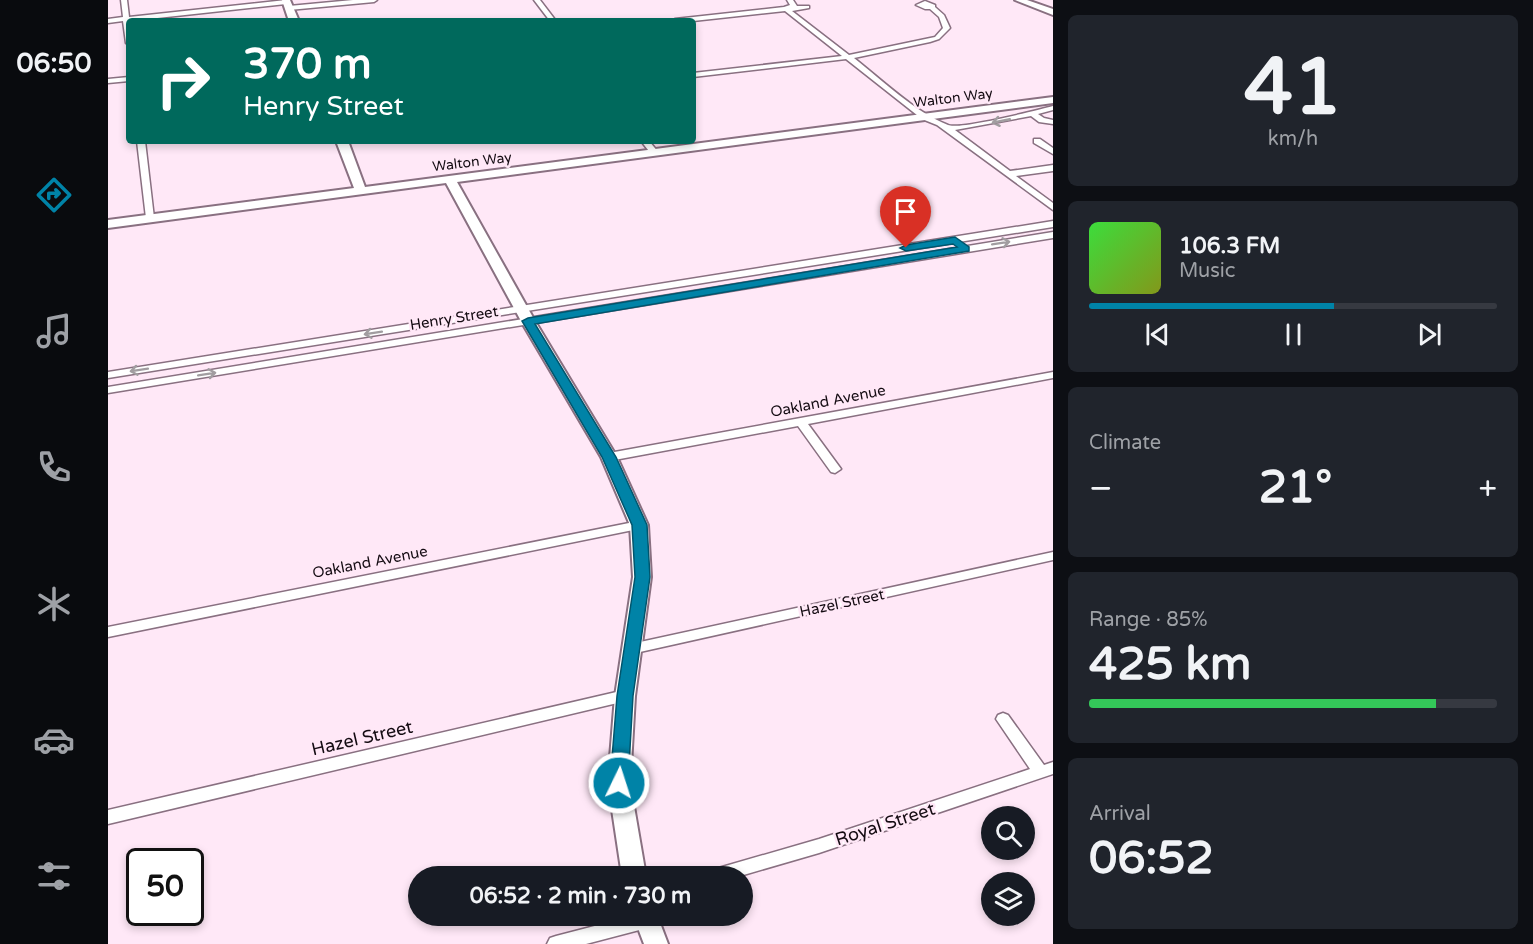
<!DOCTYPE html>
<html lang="en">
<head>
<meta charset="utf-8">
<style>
	:root { --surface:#171b24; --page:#20242c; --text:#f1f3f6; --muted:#9ea1a6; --line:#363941; --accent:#0083a7 }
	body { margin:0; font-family:"Varela Round",sans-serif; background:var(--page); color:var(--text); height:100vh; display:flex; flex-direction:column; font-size:22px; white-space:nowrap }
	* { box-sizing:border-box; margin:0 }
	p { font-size:20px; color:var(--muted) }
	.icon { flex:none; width:33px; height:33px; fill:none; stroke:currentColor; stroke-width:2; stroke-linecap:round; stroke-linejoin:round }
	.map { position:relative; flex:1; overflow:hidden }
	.sheet { display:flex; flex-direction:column; gap:15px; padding:15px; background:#0d0f14; width:480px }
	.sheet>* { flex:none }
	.banner { position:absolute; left:18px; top:18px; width:570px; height:126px; border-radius:6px; box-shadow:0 3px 9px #0003; background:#00695c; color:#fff; overflow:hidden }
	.fabs { position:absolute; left:873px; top:806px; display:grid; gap:12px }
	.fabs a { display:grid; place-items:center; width:54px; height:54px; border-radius:50%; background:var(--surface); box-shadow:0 3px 9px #0003; font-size:30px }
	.speed { position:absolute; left:18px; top:848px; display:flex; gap:12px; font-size:30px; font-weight:700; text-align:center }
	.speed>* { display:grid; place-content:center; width:78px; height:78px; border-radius:50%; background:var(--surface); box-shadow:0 3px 9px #0003; line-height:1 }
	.speed .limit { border:3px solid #111; border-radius:9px; background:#fff; color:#111 }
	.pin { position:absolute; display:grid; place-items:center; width:51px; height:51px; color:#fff; margin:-62px -26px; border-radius:50% 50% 50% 0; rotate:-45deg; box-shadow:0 0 6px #0007 }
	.pin .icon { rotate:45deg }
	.me { position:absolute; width:66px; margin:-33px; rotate:4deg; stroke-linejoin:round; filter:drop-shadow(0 0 4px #0008) }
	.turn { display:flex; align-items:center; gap:21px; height:126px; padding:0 18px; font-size:27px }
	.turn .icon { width:78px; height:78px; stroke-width:2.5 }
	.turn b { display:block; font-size:42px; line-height:51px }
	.big { font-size:45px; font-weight:800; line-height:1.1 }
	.sheet .tile { flex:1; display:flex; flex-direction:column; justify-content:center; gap:9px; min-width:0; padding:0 21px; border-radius:9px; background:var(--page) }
	.sheet .dial { align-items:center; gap:0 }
	.dial b { font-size:78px; line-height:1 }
	.song { display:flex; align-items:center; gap:18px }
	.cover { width:72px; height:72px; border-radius:9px; background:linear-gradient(135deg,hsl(120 70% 55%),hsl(70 70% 35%)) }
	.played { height:6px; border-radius:3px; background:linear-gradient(90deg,var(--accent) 60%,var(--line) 60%) }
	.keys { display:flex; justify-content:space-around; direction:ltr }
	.heat { display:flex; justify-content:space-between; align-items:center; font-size:33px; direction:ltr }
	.charge { height:9px; border-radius:4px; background:linear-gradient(90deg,#34c759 85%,var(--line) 0) }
	.trip { position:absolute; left:300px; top:866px; width:345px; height:60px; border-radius:30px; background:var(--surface); box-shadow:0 3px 9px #0003; font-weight:800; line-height:60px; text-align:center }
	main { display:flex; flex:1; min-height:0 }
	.menu { display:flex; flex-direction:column; width:108px; justify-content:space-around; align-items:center; background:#090b0e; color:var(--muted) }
	.menu .icon { width:42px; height:42px }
	.menu .current { color:var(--accent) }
	.menu b { font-size:27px; color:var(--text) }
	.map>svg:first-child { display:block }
</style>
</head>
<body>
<main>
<nav class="menu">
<b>06:50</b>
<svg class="icon current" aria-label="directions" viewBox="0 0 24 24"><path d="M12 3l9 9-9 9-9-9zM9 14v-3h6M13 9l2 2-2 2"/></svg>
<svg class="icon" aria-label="music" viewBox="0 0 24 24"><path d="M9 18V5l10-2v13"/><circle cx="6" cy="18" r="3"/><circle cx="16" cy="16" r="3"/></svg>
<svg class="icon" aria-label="phone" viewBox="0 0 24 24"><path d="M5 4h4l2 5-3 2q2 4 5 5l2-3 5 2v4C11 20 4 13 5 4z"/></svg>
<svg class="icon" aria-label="climate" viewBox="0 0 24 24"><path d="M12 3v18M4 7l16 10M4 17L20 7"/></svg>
<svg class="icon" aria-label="car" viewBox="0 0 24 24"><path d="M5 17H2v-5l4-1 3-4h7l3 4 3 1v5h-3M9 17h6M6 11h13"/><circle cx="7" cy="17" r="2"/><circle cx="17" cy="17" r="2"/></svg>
<svg class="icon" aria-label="filters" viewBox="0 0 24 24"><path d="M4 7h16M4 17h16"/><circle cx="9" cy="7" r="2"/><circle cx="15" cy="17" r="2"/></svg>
</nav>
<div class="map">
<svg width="945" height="944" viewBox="0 0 945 944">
	<rect width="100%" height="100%" fill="#ffe8f7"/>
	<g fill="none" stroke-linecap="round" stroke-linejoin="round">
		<g stroke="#897081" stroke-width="3">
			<path id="street" d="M13,0H19L21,17L178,0L181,2L178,4L22,21L21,45L18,43L15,21L0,23V19L15,17Z
				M245,0H269L266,2L181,10L178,8L181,6Z
				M426,0H432L448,21H442Z
				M679,0H685L689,6H701V8L684,11L741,55L827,37L835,28L831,17L822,9H817L808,5L817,1L827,5V7L836,15L842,28L831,39L822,42L746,58C774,80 807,112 840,125C851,130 930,110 945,106V110L930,114L936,118L945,120V124L931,122L923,116L847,130L902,171L945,165V171L908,176L945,203V210L829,125L814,119L738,59L585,77V73L734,56L677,11L585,21H564L567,19L676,7L682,5Z
				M21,77V81L0,83V79Z
				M926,139H932L945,148V154L926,143Z
				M29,141H37L46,218L42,221L38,218Z
				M533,141H541L551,153L550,155H544Z
				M945,221V227L0,378V372Z
				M945,232V238L0,393V387Z
				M945,372V378L700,424L733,469L727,473L723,472L690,426L501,461L495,457L501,453Z
				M531,521L537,525L535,528L0,637V627Z
				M945,552V560L523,654L518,653L516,649L518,645L523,644Z
				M517,690L522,692L524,696L522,700L0,824V810Z
				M895,713L900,715L936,765L945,762V774L711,853L632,876H599L601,871L607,869L711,839L922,769L888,719L890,715Z
				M529,915H545L548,920L545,925L539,928L478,944H439L442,938L448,936Z"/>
		</g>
		<g stroke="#897081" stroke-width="4">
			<path id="secondary" d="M174,0H182L191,21H181Z
				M907,0H919L945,9V15Z
				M945,97V103L349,182L427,321L509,457L540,525L543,577L527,696L522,783L538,876H514L500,783L507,696L525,577L522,525L493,457L413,321L338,183L0,228V220L246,188L228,141H240L257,187Z
				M525,915H549L560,944H536Z"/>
		</g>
		<use href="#street" fill="#fff" fill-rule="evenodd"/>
		<use href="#secondary" fill="#fff" fill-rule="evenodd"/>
	</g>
	<defs><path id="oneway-shaft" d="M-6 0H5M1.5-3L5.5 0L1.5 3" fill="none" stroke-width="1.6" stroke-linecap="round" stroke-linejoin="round" transform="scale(1.5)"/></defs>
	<g stroke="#a19da0">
		<use href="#oneway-shaft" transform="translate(893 121) rotate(169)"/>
		<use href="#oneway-shaft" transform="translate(893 243) rotate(-9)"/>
		<use href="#oneway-shaft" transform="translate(265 333) rotate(171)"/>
		<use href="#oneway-shaft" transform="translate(31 370) rotate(171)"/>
		<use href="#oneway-shaft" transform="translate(99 374) rotate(-9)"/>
	</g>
	<path fill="#0083a7" stroke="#00556d" stroke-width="1.5" d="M847,237L861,247V251L427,324L508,457L539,525L542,577L525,696L520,783L517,788L511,790L505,788L502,783L509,696L527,577L524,525L494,457L414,321L420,318L849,247L845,244L798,251L792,248L798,245Z"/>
	<g text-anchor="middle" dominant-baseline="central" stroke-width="5" stroke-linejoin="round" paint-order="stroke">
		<g font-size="14" fill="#140b12" stroke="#ffe8f7">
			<text transform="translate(845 98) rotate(-7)">Walton Way</text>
			<text transform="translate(364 162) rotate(-7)">Walton Way</text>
		</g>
		<g font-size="15" fill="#140b12" stroke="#ffe8f7">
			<text transform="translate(346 318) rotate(-9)">Henry Street</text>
			<text transform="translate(720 401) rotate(-11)">Oakland Avenue</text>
			<text transform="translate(262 562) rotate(-11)">Oakland Avenue</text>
			<text transform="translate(734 603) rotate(-12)">Hazel Street</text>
		</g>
		<g font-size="18" fill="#140b12" stroke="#ffe8f7">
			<text transform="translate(254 738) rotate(-13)">Hazel Street</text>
			<text transform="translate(777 824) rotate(-18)">Royal Street</text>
		</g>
	</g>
</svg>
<div class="fabs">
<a><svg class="icon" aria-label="search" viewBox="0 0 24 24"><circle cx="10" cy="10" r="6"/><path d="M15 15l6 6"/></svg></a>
<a><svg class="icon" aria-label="layers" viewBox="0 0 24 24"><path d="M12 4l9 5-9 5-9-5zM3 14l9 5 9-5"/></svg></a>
</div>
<div class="speed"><div class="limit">50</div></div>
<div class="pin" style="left:798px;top:248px;background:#d93025"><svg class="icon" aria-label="arrive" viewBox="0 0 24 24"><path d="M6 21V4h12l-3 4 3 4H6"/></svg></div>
<svg class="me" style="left:511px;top:783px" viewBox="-20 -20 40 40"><circle r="17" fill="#0083a7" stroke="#fff" stroke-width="3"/><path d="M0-11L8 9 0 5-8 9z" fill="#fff"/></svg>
<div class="trip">06:52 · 2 min · 730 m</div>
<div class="banner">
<div class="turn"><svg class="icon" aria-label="right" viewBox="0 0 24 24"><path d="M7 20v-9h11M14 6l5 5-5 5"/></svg><div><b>370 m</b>Henry Street</div></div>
</div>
</div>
<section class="sheet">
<div class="tile dial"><b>41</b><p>km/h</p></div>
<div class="tile">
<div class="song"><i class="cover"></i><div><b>106.3 FM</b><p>Music</p></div></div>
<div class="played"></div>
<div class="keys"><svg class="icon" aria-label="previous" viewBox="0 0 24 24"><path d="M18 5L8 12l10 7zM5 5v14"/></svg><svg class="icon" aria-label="pause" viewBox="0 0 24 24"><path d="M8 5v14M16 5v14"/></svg><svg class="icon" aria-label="next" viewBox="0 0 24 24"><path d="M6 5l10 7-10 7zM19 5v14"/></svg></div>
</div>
<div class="tile"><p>Climate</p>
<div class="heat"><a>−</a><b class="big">21°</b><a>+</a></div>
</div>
<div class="tile"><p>Range · 85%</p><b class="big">425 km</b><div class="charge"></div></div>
<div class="tile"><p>Arrival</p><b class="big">06:52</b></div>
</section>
</main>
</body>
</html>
